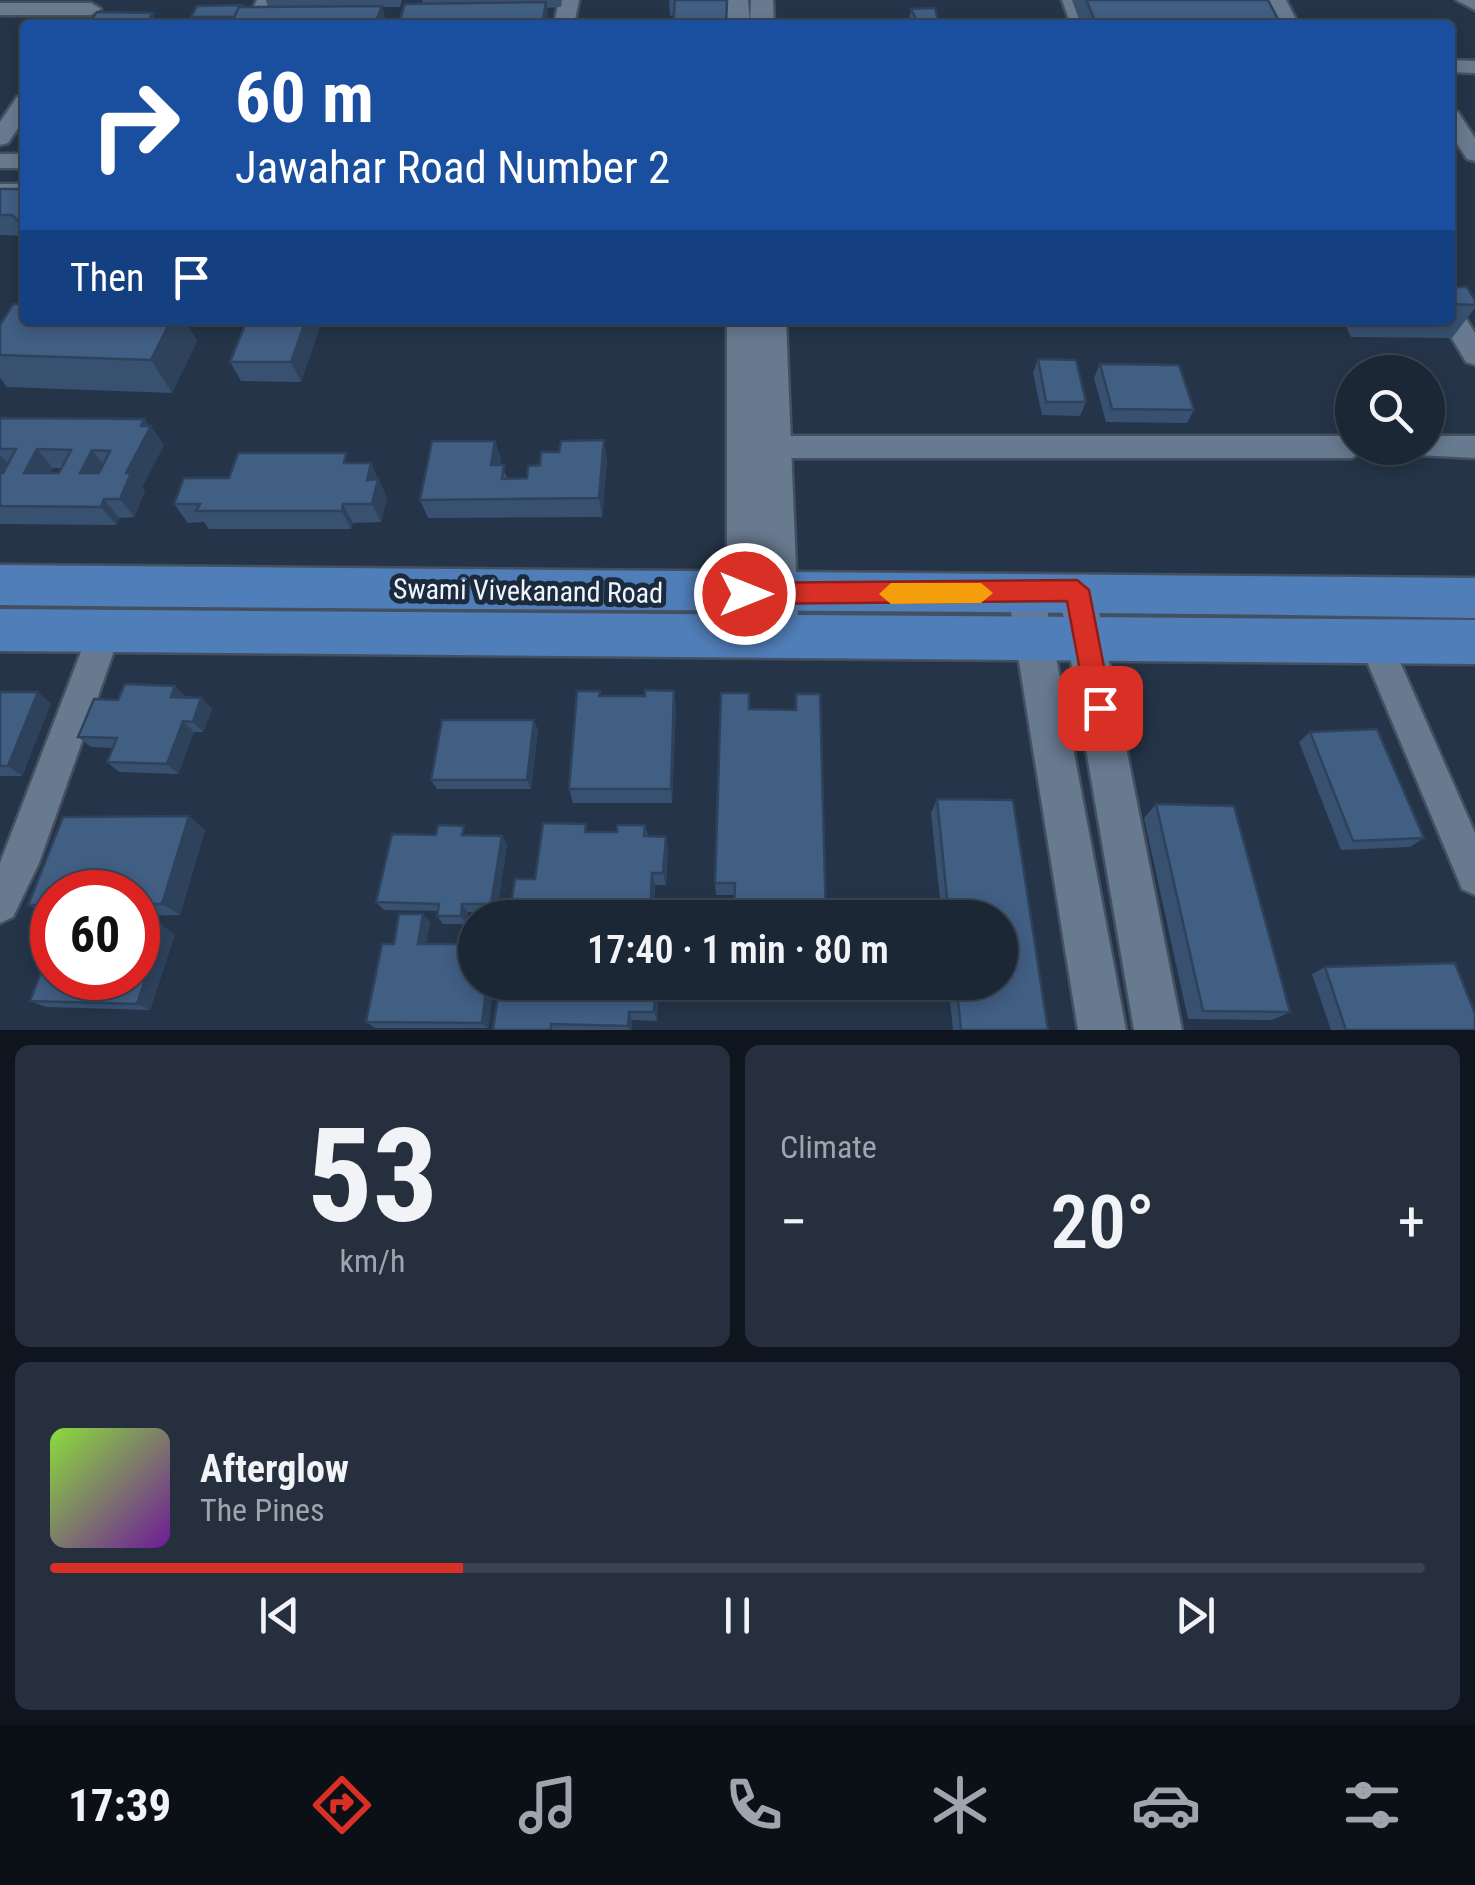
<!DOCTYPE html>
<html lang="en">
<head>
<meta charset="utf-8">
<style>
	:root { --surface:#1c2736; --page:#252f3e; --text:#f1f3f6; --muted:#a0a5ad; --line:#3a4451; --accent:#d93025 }
	body { margin:0; font-family:"Roboto Condensed",sans-serif; background:var(--page); color:var(--text); height:100vh; display:flex; flex-direction:column; font-size:38px; white-space:nowrap }
	* { box-sizing:border-box; margin:0 }
	p { font-size:32px; color:var(--muted) }
	.icon { flex:none; width:55px; height:55px; fill:none; stroke:currentColor; stroke-width:2; stroke-linecap:round; stroke-linejoin:round }
	.map { position:relative; height:1030px; overflow:hidden }
	.drawer { display:flex; flex-direction:column; gap:15px; padding:15px; background:#0f151e; flex:1 }
	.drawer>* { flex:none }
	.guide { position:absolute; left:20px; top:20px; width:1435px; height:305px; border-radius:10px; box-shadow:0 5px 15px #0003,0 0 0 2px var(--line); background:#1a4fa0; color:#fff; overflow:hidden }
	.fabs { position:absolute; left:1335px; top:355px; display:grid; gap:20px }
	.fabs a { display:grid; place-items:center; width:110px; height:110px; border-radius:50%; background:var(--surface); box-shadow:0 5px 15px #0003,0 0 0 2px var(--line); font-size:50px }
	.speed { position:absolute; left:30px; top:870px; display:flex; gap:20px; font-size:50px; font-weight:700; text-align:center }
	.speed>* { display:grid; place-content:center; width:130px; height:130px; border-radius:50%; background:var(--surface); box-shadow:0 5px 15px #0003,0 0 0 2px var(--line); line-height:1 }
	.speed .limit { border:15px solid #d22; background:#fff; color:#111 }
	.pin { position:absolute; display:grid; place-items:center; width:85px; height:85px; color:#fff; margin:-42px; border-radius:20px; box-shadow:0 5px 15px #0006 }
	.me { position:absolute; width:110px; margin:-55px; rotate:90deg; stroke-linejoin:round; filter:drop-shadow(0 0 8px #0008) }
	.turn { display:flex; align-items:center; gap:35px; height:210px; padding:0 50px; font-size:45px }
	.turn .icon { width:130px; height:130px; stroke-width:2.5 }
	.turn b { display:block; font-size:70px; line-height:85px }
	.then { display:flex; align-items:center; height:95px; padding:0 50px; background:#0003; gap:20px; font-size:38px }
	.big { font-size:75px; font-weight:600; line-height:1.1 }
	.drawer .widget { flex:1; display:flex; flex-direction:column; justify-content:center; gap:15px; min-width:0; padding:0 35px; border-radius:15px; background:var(--page) }
	.drawer .dial { align-items:center; gap:0 }
	.dial b { font-size:130px; line-height:1 }
	.song { display:flex; align-items:center; gap:30px }
	.cover { width:120px; height:120px; border-radius:15px; background:linear-gradient(135deg,hsl(90 70% 55%),hsl(280 70% 35%)) }
	.played { height:10px; border-radius:5px; background:linear-gradient(90deg,var(--accent) 30%,var(--line) 30%) }
	.keys { display:flex; justify-content:space-around; direction:ltr }
	.heat { display:flex; justify-content:space-between; align-items:center; font-size:55px; direction:ltr }
	.drawer .tiles { flex:1; display:grid; gap:15px; grid-template-columns:1fr 1fr }
	.widget:last-child { grid-column:span 2 }
	.trip { position:absolute; left:458px; top:900px; width:560px; height:100px; border-radius:50px; background:var(--surface); box-shadow:0 5px 15px #0003,0 0 0 2px var(--line); font-weight:600; line-height:100px; text-align:center }
	.dock { display:flex; height:160px; justify-content:space-around; align-items:center; background:#0b1016; color:var(--muted) }
	.dock .icon { width:70px; height:70px }
	.dock .on { color:var(--accent) }
	.dock b { font-size:45px; color:var(--text) }
	.map>svg:first-child { display:block }
</style>
</head>
<body>
<div class="map">
<svg width="1475" height="1030" viewBox="0 0 1475 1030">
	<rect width="100%" height="100%" fill="#253448"/>
	<g fill="none" stroke-linecap="round" stroke-linejoin="round">
		<g stroke="#43505f" stroke-width="5">
			<path id="service" d="M1062,0H1072L1081,25H1071Z
				M0,184H25V192H0Z"/>
		</g>
		<g stroke="#43505f" stroke-width="5">
			<path id="minor" d="M257,0H277L265,25H245Z
				M559,0H579L574,25H554Z
				M1266,0H1286L1299,25H1279Z
				M1456,0H1475V10Z
				M0,3H91L101,9L91,15H0Z
				M1450,60L1475,61V73L1450,72Z
				M25,96V118L8,143L0,145V122L17,97Z
				M1450,110L1458,112L1475,138V161L1467,159L1450,133Z
				M0,154H25V168H0Z
				M1450,304L1459,307L1475,333V365L1466,362L1441,320H1450Z
				M775,436H1352V448H1366L1352,458H775L765,455L761,447L765,439Z
				M1428,436H1475V458L1418,455L1414,448H1428Z
				M105,617L116,621L121,631L39,863L13,917L0,923V863L89,631L94,621Z
				M1374,626L1386,630L1475,833V895L1462,889L1358,640L1362,630Z"/>
		</g>
		<g stroke="#43505f" stroke-width="5">
			<path id="tertiary" d="M726,0H748L750,25H726Z
				M751,0H773L774,25H750Z
				M727,320H786L798,619L792,631L779,635L765,629L759,646L746,651L733,646L727,634Z
				M1077,575L1090,580L1095,591L1182,1030H1134L1059,591L1064,580Z
				M1026,577L1039,582L1044,593L1126,1030H1078L1008,593L1013,582Z"/>
		</g>
		<g stroke="#43505f" stroke-width="5">
			<path id="primary" d="M0,565L1475,578V618C983,609 492,611 0,605Z
				M0,609L1475,620V664L0,651Z"/>
		</g>
		<use href="#service" fill="#687a90" fill-rule="evenodd"/>
		<use href="#minor" fill="#687a90" fill-rule="evenodd"/>
		<use href="#tertiary" fill="#687a90" fill-rule="evenodd"/>
		<use href="#primary" fill="#507eb8" fill-rule="evenodd"/>
	</g>
	<path fill="#385171" fill-rule="evenodd" d="M266,0H402L400,7H382L387,25H188L194,23L191,17L243,7H268Z
		M422,0H562L561,7L546,8L549,25L423,3Z
		M669,0H727L670,16Z
		M1073,0H1268L1281,25H1083Z
		M911,9L939,25H910L909,22Z
		M0,189H25V236L0,235Z
		M1450,284L1452,287L1475,300V308L1452,338L1351,337L1343,320H1450Z
		M25,320H184L197,341L172,393L7,387L0,378V325Z
		M322,320L301,382L241,381L230,362Z
		M1038,359L1086,402L1080,416L1042,415L1033,373Z
		M1100,364L1194,410L1187,423L1106,422L1094,378Z
		M0,418L144,419L164,445L142,487L145,491L134,517L119,518L116,525L0,524ZM53,468H61L59,473H50Z
		M495,441L501,460L500,465L508,479L527,478L607,459L602,517L428,518L420,500Z
		M351,463H371L387,498L381,522L353,523L351,529H209L204,522L188,523L174,504L229,478Z
		M0,692L51,703L22,776H0Z
		M796,694H820L734,910L735,895H716L715,883L749,709L794,710Z
		M185,696L201,698L212,709L203,732H194L178,774L119,772L107,762L113,748L91,747L78,737L118,700Z
		M601,696H645L676,706L672,803H573L569,789Z
		M534,720L538,731L531,789H437L431,780Z
		M1310,732L1424,838L1410,847L1341,850L1299,742Z
		M937,799L1013,800L1048,1030H953L948,982H1000V918H942L931,813Z
		M1156,804L1290,1012L1272,1020L1188,1019L1144,818Z
		M189,816L205,830L180,915L138,916V892H52V916L28,905Z
		M645,825L648,836L668,849L666,885H655L653,918H509L535,879L588,832H617Z
		M469,835L502,836L507,844L497,912H468L467,924H443L437,916L438,911L384,910L376,902Z
		M430,922L426,944L475,982H494L488,1028H375L366,1022L394,944Z
		M175,934L150,1010L46,1007L30,1001Z
		M1325,967L1475,1030H1331L1312,974Z
		M659,982L657,1021L632,1020V1030H493Z"/>
	<path fill="#2e425c" d="M546,2L549,25H542Z
		M382,6L387,25H376L375,24Z
		M153,13L158,25H145Z
		M171,320H184L197,341L172,393L151,360Z
		M306,320H322L301,382L291,362Z
		M144,419L150,428L151,426L164,445L142,487L145,491L134,517L120,499L126,473Z
		M604,440L607,459L602,517L599,498Z
		M495,441L501,460L497,484L491,465Z
		M37,449L53,468L41,492L24,473Z
		M92,450L107,469L96,492L80,473Z
		M0,455L11,467L0,490Z
		M371,463L387,498L381,522L372,504L367,480Z
		M104,499L119,518L116,525L101,507Z
		M343,504L353,523L351,529L342,511Z
		M175,686L185,696L181,708L171,697Z
		M674,691L676,706L672,803L671,789Z
		M38,692L51,703L22,776L8,766Z
		M201,698L212,709L203,732L193,722Z
		M534,720L538,731L531,789L527,780Z
		M183,721L194,732L178,774L167,764Z
		M189,816L205,830L180,915L162,904Z
		M502,836L507,844L497,912L491,904Z
		M666,837L668,849L666,885L663,873Z
		M652,873L655,885L653,918H650Z
		M462,904L468,912L467,924L461,916Z
		M423,914L430,922L425,951L418,944Z
		M163,926L175,934L150,1010L137,1004Z
		M487,982H494L488,1028L482,1023Z
		M656,982H659L657,1021L654,1012Z
		M629,1012L632,1020V1030H630L628,1026Z"/>
	<path fill="#415e83" stroke="#2e425c" stroke-width="2.5" fill-rule="evenodd" d="M675,0H727L726,25H673Z
		M1086,0H1268L1281,25H1097Z
		M546,2L542,25H398L405,4Z
		M243,5L239,7L234,17H191L197,6Z
		M382,6L375,24H231L239,7Z
		M935,8L939,25H919L911,9Z
		M97,12L153,13L145,25H87Z
		M189,23H232L231,25H188Z
		M0,189H25V227L12,215H0Z
		M1450,284L1452,287H1467L1475,300V305L1450,304Z
		M13,304H25V320H171L151,360L0,355V325Z
		M247,320H306L291,362H230Z
		M1038,359L1076,360L1086,402H1046Z
		M1100,364L1179,365L1194,410L1112,409Z
		M0,418L144,419L141,426H151L126,473H131L120,499H104L101,507L0,506V473H3L16,449H0ZM37,449L71,450L59,473H24ZM92,450L110,451L99,473H80Z
		M604,440L599,498L420,500L432,441H495L491,465H504L502,479L527,478L528,466L540,465L541,452H559L561,441Z
		M238,453H346L344,463H371L367,480L378,479L372,504H343L342,511H196L200,504H174L184,478H229Z
		M125,684L175,686L171,697L201,698L193,722L183,721L167,764L107,762L117,738L78,737L94,699L118,700Z
		M645,690L674,691L671,789H569L577,691H600L599,696H645Z
		M0,692H38L8,766H0Z
		M721,693H749V709L796,710V694H820L826,918H714V909L734,910L735,883H715Z
		M442,720H534L527,780H431Z
		M1377,729L1424,838L1353,841L1310,732Z
		M937,799L1013,800L1048,1030H961L956,982H1000V918H949Z
		M1156,804L1234,806L1290,1012L1203,1011Z
		M189,816L162,904H138V892H52V905H28L63,817Z
		M543,823L586,824L585,832H617V825H645L644,836L666,837L663,873H652L650,918H509L515,879H535Z
		M438,825L464,826L462,835L502,836L491,904H462L461,916H437L439,904L376,902L392,834L436,835Z
		M399,914H423L418,944H475V982H487L482,1023L366,1022L382,944H394Z
		M138,926H163L137,1004L30,1001L52,944V978H138Z
		M1455,963L1475,1014V1030H1346L1325,967Z
		M500,982H656L654,1012H629L628,1026L551,1024V1030H493Z"/>
	<path fill="#d93025" stroke="#8d1f18" stroke-width="2.5" d="M1077,580L1089,590L1112,708L1109,716L1100,720L1090,716L1087,708L1067,601L745,604L733,594L745,583Z"/>
	<path fill="#f59e0b" d="M891,583H981L993,593L981,603L891,604L879,594Z"/>
	<g text-anchor="middle" dominant-baseline="central" stroke-width="10" stroke-linejoin="round" paint-order="stroke">
		<g font-size="28" fill="#eff5fc" stroke="#1b2a3d">
			<text transform="translate(528 591) rotate(1)">Swami Vivekanand Road</text>
		</g>
	</g>
</svg>
<div class="fabs">
<a><svg class="icon" aria-label="search" viewBox="0 0 24 24"><circle cx="10" cy="10" r="6"/><path d="M15 15l6 6"/></svg></a>
</div>
<div class="speed"><div class="limit">60</div></div>
<div class="pin" style="left:1100px;top:708px;background:#d93025"><svg class="icon" aria-label="arrive" viewBox="0 0 24 24"><path d="M6 21V4h12l-3 4 3 4H6"/></svg></div>
<svg class="me" style="left:745px;top:594px" viewBox="-20 -20 40 40"><circle r="17" fill="#d93025" stroke="#fff" stroke-width="3"/><path d="M0-11L8 9 0 5-8 9z" fill="#fff"/></svg>
<div class="trip">17:40 · 1 min · 80 m</div>
<div class="guide">
<div class="turn"><svg class="icon" aria-label="right" viewBox="0 0 24 24"><path d="M7 20v-9h11M14 6l5 5-5 5"/></svg><div><b>60 m</b>Jawahar Road Number 2</div></div>
<div class="then">Then<svg class="icon" aria-label="arrive" viewBox="0 0 24 24"><path d="M6 21V4h12l-3 4 3 4H6"/></svg></div>
</div>
</div>
<section class="drawer">
<div class="tiles">
<div class="widget dial"><b>53</b><p>km/h</p></div>
<div class="widget"><p>Climate</p>
<div class="heat"><a>−</a><b class="big">20°</b><a>+</a></div>
</div>
<div class="widget">
<div class="song"><i class="cover"></i><div><b>Afterglow</b><p>The Pines</p></div></div>
<div class="played"></div>
<div class="keys"><svg class="icon" aria-label="previous" viewBox="0 0 24 24"><path d="M18 5L8 12l10 7zM5 5v14"/></svg><svg class="icon" aria-label="pause" viewBox="0 0 24 24"><path d="M8 5v14M16 5v14"/></svg><svg class="icon" aria-label="next" viewBox="0 0 24 24"><path d="M6 5l10 7-10 7zM19 5v14"/></svg></div>
</div>
</div>
</section>
<nav class="dock">
<b>17:39</b>
<svg class="icon on" aria-label="directions" viewBox="0 0 24 24"><path d="M12 3l9 9-9 9-9-9zM9 14v-3h6M13 9l2 2-2 2"/></svg>
<svg class="icon" aria-label="music" viewBox="0 0 24 24"><path d="M9 18V5l10-2v13"/><circle cx="6" cy="18" r="3"/><circle cx="16" cy="16" r="3"/></svg>
<svg class="icon" aria-label="phone" viewBox="0 0 24 24"><path d="M5 4h4l2 5-3 2q2 4 5 5l2-3 5 2v4C11 20 4 13 5 4z"/></svg>
<svg class="icon" aria-label="climate" viewBox="0 0 24 24"><path d="M12 3v18M4 7l16 10M4 17L20 7"/></svg>
<svg class="icon" aria-label="car" viewBox="0 0 24 24"><path d="M5 17H2v-5l4-1 3-4h7l3 4 3 1v5h-3M9 17h6M6 11h13"/><circle cx="7" cy="17" r="2"/><circle cx="17" cy="17" r="2"/></svg>
<svg class="icon" aria-label="filters" viewBox="0 0 24 24"><path d="M4 7h16M4 17h16"/><circle cx="9" cy="7" r="2"/><circle cx="15" cy="17" r="2"/></svg>
</nav>
</body>
</html>
